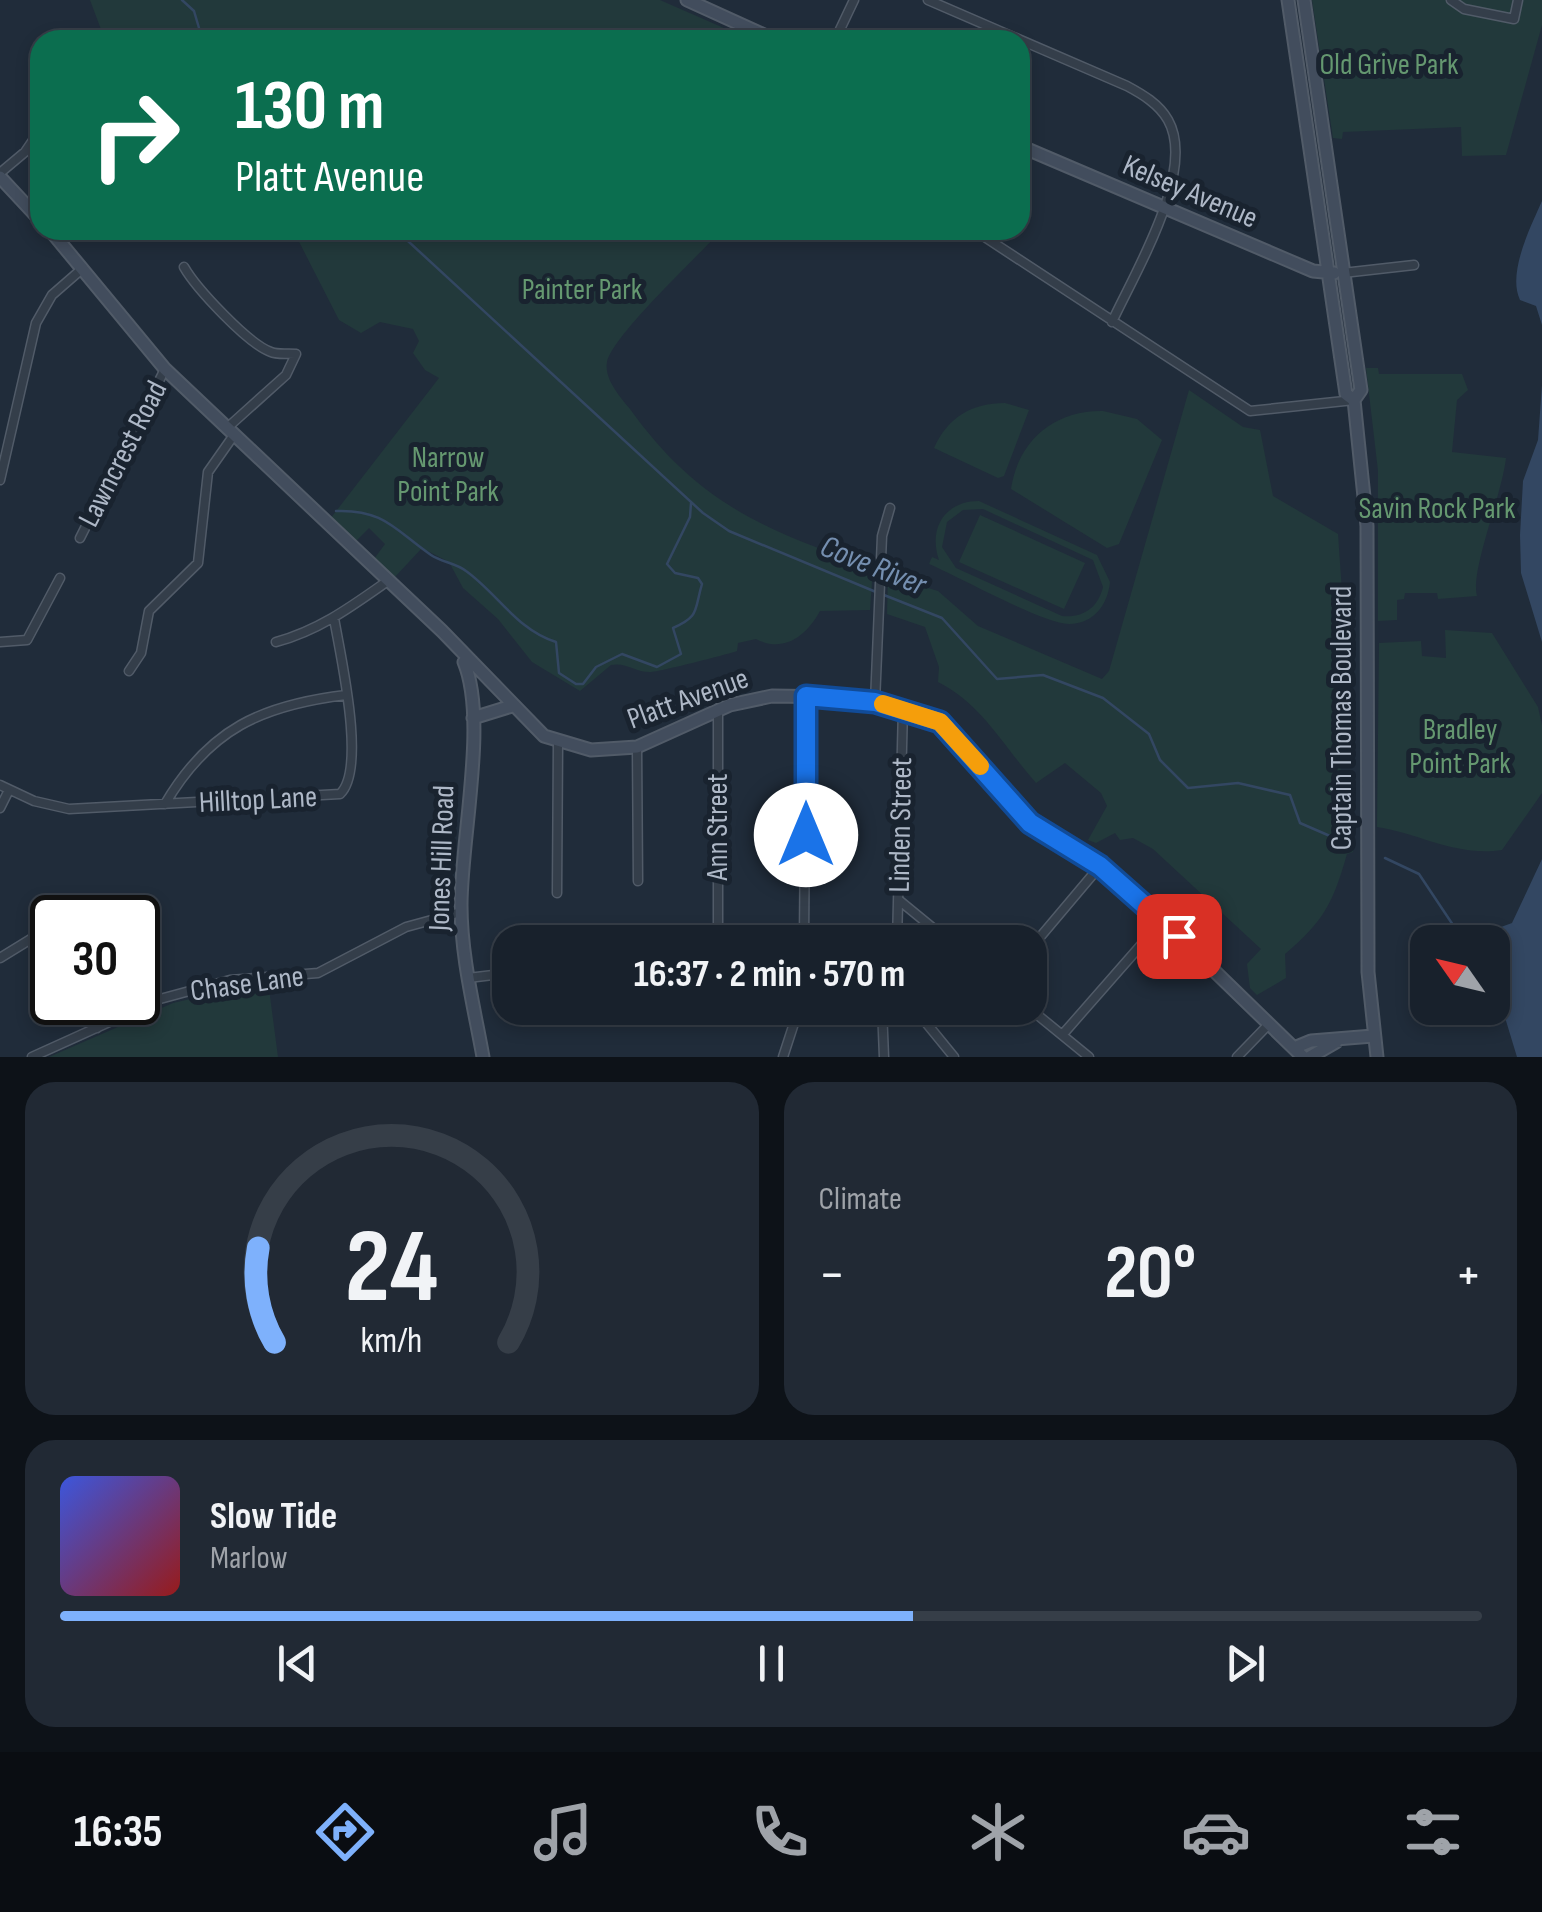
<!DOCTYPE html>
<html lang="en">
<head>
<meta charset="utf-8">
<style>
	:root { --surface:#18212c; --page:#212934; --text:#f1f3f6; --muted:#9fa3a9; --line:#363e48; --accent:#7eb1fc }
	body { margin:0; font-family:"Sofia Sans Condensed",sans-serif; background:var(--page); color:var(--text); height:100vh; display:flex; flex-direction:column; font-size:38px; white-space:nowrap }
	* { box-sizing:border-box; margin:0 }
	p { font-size:32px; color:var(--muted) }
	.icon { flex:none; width:55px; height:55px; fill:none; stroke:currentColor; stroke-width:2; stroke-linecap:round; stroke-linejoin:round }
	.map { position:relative; height:1057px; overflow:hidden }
	.details { display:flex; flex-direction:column; gap:25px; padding:25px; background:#0d1218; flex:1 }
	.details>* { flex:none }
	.guide { position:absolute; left:30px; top:30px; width:1000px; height:210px; border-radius:30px; box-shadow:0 5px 15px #0003,0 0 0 2px var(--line); background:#0b6e4f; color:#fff; overflow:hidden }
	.needle { width:65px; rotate:304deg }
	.buttons { position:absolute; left:1410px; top:925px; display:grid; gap:20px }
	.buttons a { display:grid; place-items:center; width:100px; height:100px; border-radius:20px; background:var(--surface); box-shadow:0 5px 15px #0003,0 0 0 2px var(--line); font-size:50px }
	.speed { position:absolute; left:30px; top:895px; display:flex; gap:20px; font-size:50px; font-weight:700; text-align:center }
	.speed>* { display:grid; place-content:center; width:130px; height:130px; border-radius:50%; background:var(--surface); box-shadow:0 5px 15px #0003,0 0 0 2px var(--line); line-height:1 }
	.speed .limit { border:5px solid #111; border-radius:15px; background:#fff; color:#111 }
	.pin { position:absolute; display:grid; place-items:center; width:85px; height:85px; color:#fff; margin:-42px; border-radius:20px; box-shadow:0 5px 15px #0006 }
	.me { position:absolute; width:110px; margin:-55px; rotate:0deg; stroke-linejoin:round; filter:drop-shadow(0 0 8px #0008) }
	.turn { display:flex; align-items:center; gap:35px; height:210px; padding:0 40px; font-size:45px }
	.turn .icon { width:130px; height:130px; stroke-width:2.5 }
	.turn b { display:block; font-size:70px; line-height:85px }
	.big { font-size:75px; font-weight:700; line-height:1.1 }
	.details .tile { flex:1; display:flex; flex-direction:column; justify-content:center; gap:15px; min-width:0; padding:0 35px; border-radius:30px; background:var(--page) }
	.details .dial { align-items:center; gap:0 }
	.dial svg { height:260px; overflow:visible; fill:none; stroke:var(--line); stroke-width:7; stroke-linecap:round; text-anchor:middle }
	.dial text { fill:var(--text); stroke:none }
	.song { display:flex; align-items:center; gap:30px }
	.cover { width:120px; height:120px; border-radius:15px; background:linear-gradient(135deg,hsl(230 70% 55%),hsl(0 70% 35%)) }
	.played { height:10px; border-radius:5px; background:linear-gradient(90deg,var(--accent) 60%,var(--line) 60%) }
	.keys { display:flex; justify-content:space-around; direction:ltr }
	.heat { display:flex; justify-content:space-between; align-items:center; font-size:55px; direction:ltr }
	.details .tiles { flex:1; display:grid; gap:25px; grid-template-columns:1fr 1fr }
	.tile:last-child { grid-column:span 2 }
	.trip { position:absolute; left:492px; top:925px; width:555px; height:100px; border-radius:30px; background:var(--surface); box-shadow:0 5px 15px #0003,0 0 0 2px var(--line); font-weight:700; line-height:100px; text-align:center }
	.dock { display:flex; height:160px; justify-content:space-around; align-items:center; background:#0a0d12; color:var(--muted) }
	.dock .icon { width:70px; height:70px }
	.dock .active { color:var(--accent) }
	.dock b { font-size:45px; color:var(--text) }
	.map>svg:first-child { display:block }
</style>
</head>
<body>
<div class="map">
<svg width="1542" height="1057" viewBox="0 0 1542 1057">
	<rect width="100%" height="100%" fill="#202c3a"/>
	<path fill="#22393b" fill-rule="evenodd" d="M90,0H660L733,32L731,40H105Z
		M1312,0H1542V25L1506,155L1462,156L1461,127L1343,132L1342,139L1333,138Z
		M293,230H722C699,255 613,335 607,362C604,379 620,397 630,409C699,505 766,530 873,568L870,610L820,611C806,637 783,653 756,639L738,643L737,651C733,653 655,673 650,672C635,672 626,662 611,665L580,691L532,662L498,619L463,588L449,562L422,548L394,578L374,559L385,544L369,528L356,541L330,519L439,378L425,370L413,353L419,341L413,329L380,322L361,333L339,320Z
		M1366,368H1378L1379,374H1462L1468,390L1457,400L1452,452L1506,458C1502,495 1470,571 1477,596L1438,599L1437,593H1405L1404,599L1397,600V620L1378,621V471Z
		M1189,390L1243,427L1260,430L1273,496L1338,534L1345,634C1334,647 1344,673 1342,691L1330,697L1344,714L1338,811L1354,841L1353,852L1347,854C1333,903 1324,921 1285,954L1286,978L1257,995L1250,988L1247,964L1261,949L1153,849L1133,838L1120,840L1115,833L1096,843L1088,840L1107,806L1101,793L1065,763L1036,783C1004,747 982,704 938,682L939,667L925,627L887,614L888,576L938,591L978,626L1102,679L1109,671Z
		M1005,403L1029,410L1004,476L998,478L934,448C948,417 972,403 1005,403Z
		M1103,411L1137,419L1162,440L1119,544L1107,548L1011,489C1018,441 1054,410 1103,411Z
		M979,501L1097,555L1110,582C1108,604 1094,624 1069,624C1041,623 960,577 929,564L932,557L939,560C928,528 945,501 979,501ZM983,509L1093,560L1103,587C1098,608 1083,618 1062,616L956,568L942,547L947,522L963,510Z
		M980,515L1085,563L1064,609L959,562Z
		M1445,630L1492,633L1538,707L1542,725V793L1502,850C1457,857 1421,834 1377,827L1379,643L1421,641L1422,656L1446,658Z
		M268,981L278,1057H49L173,1003Z"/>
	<path fill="#334762" d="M1542,201V325L1536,306L1520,300C1507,273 1531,226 1542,201Z
		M1542,385V642L1521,573L1520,535L1523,481L1538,440Z
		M1542,859V1057H1517L1493,978L1492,942H1483L1490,931L1512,923Z"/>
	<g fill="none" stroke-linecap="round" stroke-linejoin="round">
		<path stroke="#334762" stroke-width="2.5" d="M182,0L194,11L199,28L193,40
			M396,230L703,513L729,531L876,592
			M336,511C384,509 396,531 431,555C441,562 456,563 466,571C497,593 517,630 556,642L559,673L576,684H583L596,667L622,654L657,667L681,654L673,628C700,616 694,611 702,584L698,578L675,573L667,564L690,517L691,503
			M884,595L942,618L997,679L1043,675L1103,698L1149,734L1160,760L1188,788L1238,783L1290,795L1300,823L1353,846
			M1385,858L1419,874L1455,928L1483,940"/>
		<g stroke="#515b68" stroke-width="11">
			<path id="street" d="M928,0L1127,86C1142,94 1159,104 1168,120C1197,171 1134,274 1112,322
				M1451,0L1464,9L1514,19L1518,0
				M835,40L854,0
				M0,173L25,152L40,130
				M974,230L1250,411L1354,400
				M723,236L729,230
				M184,267C196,288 248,344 271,352C277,355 289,353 296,354L286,375L227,428
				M1343,273L1414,265
				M0,480L36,323L52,295L83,268
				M80,538L165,369
				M0,642L27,640L60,578
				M276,642C320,630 352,606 389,580
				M129,671L141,653L149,611L198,563L208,472L234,435
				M875,702L882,536L890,508
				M718,711V942
				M637,747L638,881
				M0,785L34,801L69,809L340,794C367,769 340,654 334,618
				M165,804C209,729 262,705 346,695
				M0,808L9,790
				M557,893L558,743
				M900,901L950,942
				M66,918L82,907
				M772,942L805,939
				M804,942L806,696
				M897,942L903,708
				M1030,949L1100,866
				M0,958L52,926
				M468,978L510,973
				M84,1002L97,1028
				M882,1008L884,1057
				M914,1008L954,1057
				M1029,1008L1089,1057
				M1063,1034L1163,920
				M32,1057L160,999L230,980L318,973L406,927L461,912
				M783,1057L799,1008
				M1237,1057L1269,1024"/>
		</g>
		<g stroke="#515b68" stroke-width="15">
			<path id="secondary" d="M687,0L775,40
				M1288,0L1346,394L1354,400L1367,526L1368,972L1377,1057
				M1304,0L1361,390L1354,400
				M1020,146L1313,271L1334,273
				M0,177L40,220
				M50,230L165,369L442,631L544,736L591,750L637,747L730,705L772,696L839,697L929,715L951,731L1024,817L1134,893L1303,1057
				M464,662C488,720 461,839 461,905C461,956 474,1007 483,1057
				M473,718L512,706
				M1294,1048L1311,1041L1373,1036
				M1310,1057L1336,1042"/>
		</g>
		<use href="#street" stroke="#343e4a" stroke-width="8"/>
		<use href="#secondary" stroke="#424d5d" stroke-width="11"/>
	</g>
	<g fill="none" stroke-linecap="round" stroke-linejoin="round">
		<g stroke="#114b97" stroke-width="25">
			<path id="route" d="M806,835V696L875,702L940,722L1030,823L1100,866L1179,936"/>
		</g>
		<use href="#route" stroke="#1a73e8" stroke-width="18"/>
		<path stroke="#f59e0b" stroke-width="18" d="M883,704L940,722L980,766"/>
	</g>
	<g text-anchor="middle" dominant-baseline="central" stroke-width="10" stroke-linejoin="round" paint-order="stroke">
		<g font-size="30" fill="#659870" stroke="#19232f">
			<text x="1389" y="65">Old Grive Park</text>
			<text x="582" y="290">Painter Park</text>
			<text x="448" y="458">Narrow<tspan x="448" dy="34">Point Park</tspan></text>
			<text x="1437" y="509">Savin Rock Park</text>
			<text x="1460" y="730">Bradley<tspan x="1460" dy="34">Point Park</tspan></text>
		</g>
		<g font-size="30" fill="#aeb8c7" stroke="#19232f">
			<text transform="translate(1190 192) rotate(23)">Kelsey Avenue</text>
			<text transform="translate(123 454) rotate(-63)">Lawncrest Road</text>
			<text transform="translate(688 699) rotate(-20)">Platt Avenue</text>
			<text transform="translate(1342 718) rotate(-90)">Captain Thomas Boulevard</text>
			<text transform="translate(258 800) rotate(-3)">Hilltop Lane</text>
			<text transform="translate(901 825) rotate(-89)">Linden Street</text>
			<text transform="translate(718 827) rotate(-90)">Ann Street</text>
			<text transform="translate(442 858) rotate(-88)">Jones Hill Road</text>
			<text transform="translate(247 984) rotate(-8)">Chase Lane</text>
		</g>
		<g font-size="32" font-style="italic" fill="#758fb0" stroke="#19232f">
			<text transform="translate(873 566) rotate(22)">Cove River</text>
		</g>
	</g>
</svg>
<div class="buttons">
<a><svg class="needle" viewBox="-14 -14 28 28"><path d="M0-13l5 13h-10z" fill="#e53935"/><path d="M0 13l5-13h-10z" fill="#9fa3a9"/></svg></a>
</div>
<div class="speed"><div class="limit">30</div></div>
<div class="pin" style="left:1179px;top:936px;background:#d93025"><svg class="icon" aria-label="arrive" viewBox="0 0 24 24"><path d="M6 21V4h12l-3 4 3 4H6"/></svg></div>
<svg class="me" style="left:806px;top:835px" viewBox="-20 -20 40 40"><circle r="19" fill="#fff"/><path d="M0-13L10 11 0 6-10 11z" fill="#1a73e8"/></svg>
<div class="trip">16:37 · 2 min · 570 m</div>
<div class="guide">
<div class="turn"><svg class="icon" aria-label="right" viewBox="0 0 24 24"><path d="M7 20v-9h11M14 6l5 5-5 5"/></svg><div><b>130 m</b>Platt Avenue</div></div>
</div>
</div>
<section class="details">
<div class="tiles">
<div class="tile dial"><svg viewBox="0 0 100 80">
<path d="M14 69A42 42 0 1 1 86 69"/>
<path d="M14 69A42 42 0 0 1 9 40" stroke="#7eb1fc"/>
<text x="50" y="56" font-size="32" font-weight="700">24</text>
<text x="50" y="72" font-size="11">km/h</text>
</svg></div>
<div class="tile"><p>Climate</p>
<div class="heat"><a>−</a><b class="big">20°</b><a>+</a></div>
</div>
<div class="tile">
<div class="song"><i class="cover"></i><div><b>Slow Tide</b><p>Marlow</p></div></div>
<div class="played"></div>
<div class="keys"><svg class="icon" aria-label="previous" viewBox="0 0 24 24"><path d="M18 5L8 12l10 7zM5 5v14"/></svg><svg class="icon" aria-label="pause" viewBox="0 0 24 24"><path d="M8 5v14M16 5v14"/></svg><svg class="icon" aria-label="next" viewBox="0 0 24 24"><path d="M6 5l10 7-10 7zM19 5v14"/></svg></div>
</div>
</div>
</section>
<nav class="dock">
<b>16:35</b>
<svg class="icon active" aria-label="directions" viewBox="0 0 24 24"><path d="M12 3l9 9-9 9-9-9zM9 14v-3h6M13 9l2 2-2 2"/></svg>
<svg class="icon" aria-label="music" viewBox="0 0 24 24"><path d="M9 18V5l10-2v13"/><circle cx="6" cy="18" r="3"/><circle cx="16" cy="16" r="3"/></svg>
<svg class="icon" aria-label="phone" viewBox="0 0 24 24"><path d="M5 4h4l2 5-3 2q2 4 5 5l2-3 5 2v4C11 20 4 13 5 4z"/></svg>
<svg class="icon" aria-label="climate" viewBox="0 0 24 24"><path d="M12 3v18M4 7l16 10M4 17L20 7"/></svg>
<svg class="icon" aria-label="car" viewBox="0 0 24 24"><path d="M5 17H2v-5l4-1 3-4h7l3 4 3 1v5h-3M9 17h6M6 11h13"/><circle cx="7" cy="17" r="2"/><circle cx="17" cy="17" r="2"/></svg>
<svg class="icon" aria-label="filters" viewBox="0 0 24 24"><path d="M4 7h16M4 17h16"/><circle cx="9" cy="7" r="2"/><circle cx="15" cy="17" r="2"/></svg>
</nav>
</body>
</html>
